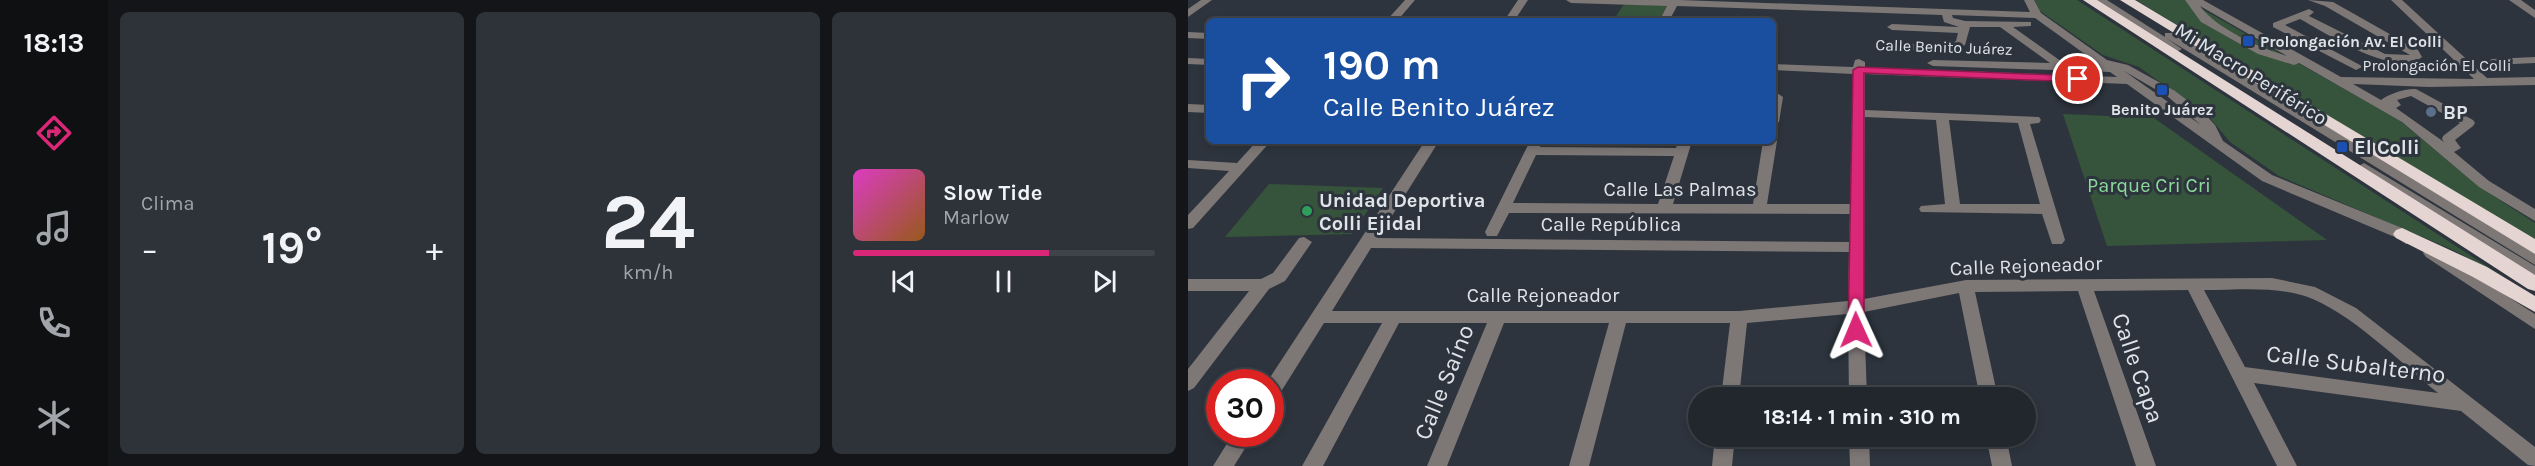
<!DOCTYPE html>
<html lang="es">
<head>
<meta charset="utf-8">
<style>
	:root { --surface:#22272e; --page:#2e333a; --text:#f1f3f6; --muted:#a2a5aa; --line:#3f444a; --accent:#db2777 }
	body { margin:0; font-family:Karla,sans-serif; background:var(--page); color:var(--text); height:100vh; display:flex; flex-direction:column; font-size:22px; white-space:nowrap }
	* { box-sizing:border-box; margin:0 }
	p { font-size:20px; color:var(--muted) }
	.icon { flex:none; width:33px; height:33px; fill:none; stroke:currentColor; stroke-width:2; stroke-linecap:round; stroke-linejoin:round }
	.map { position:relative; flex:1; overflow:hidden }
	.details { display:flex; flex-direction:column; gap:12px; padding:12px; background:#131519; width:1080px }
	.details>* { flex:none }
	.hud { position:absolute; left:18px; top:18px; width:570px; height:126px; border-radius:9px; box-shadow:0 3px 9px #0003,0 0 0 2px var(--line); background:#1a4fa0; color:#fff; overflow:hidden }
	.speed { position:absolute; left:18px; top:369px; display:flex; gap:12px; font-size:30px; font-weight:700; text-align:center }
	.speed>* { display:grid; place-content:center; width:78px; height:78px; border-radius:50%; background:var(--surface); box-shadow:0 3px 9px #0003,0 0 0 2px var(--line); line-height:1 }
	.speed .limit { border:9px solid #d22; background:#fff; color:#111 }
	.pin { position:absolute; display:grid; place-items:center; width:51px; height:51px; color:#fff; margin:-26px; border:3px solid #fff; border-radius:50%; box-shadow:0 2px 6px #0007 }
	.me { position:absolute; width:66px; margin:-33px; rotate:359deg; stroke-linejoin:round; filter:drop-shadow(0 0 4px #0008) }
	.turn { display:flex; align-items:center; gap:21px; height:126px; padding:0 18px; font-size:27px }
	.turn .icon { width:78px; height:78px; stroke-width:2.5 }
	.turn b { display:block; font-size:42px; line-height:51px }
	.big { font-size:45px; font-weight:700; line-height:1.1 }
	.details .tile { flex:1; display:flex; flex-direction:column; justify-content:center; gap:9px; min-width:0; padding:0 21px; border-radius:9px; background:var(--page) }
	.details .dial { align-items:center; gap:0 }
	.dial b { font-size:78px; line-height:1 }
	.song { display:flex; align-items:center; gap:18px }
	.cover { width:72px; height:72px; border-radius:9px; background:linear-gradient(135deg,hsl(310 70% 55%),hsl(30 70% 35%)) }
	.played { height:6px; border-radius:3px; background:linear-gradient(90deg,var(--accent) 65%,var(--line) 65%) }
	.keys { display:flex; justify-content:space-around; direction:ltr }
	.heat { display:flex; justify-content:space-between; align-items:center; font-size:33px; direction:ltr }
	.details .tiles { flex:1; display:grid; gap:12px; grid-template-columns:repeat(3,1fr) }
	.trip { position:absolute; left:500px; top:387px; width:348px; height:60px; border-radius:30px; background:var(--surface); box-shadow:0 3px 9px #0003,0 0 0 2px var(--line); font-weight:700; line-height:60px; text-align:center }
	main { display:flex; flex:1; min-height:0 }
	.tabs { display:flex; flex-direction:column; width:108px; justify-content:space-around; align-items:center; background:#0e1012; color:var(--muted) }
	.tabs .icon { width:42px; height:42px }
	.tabs .on { color:var(--accent) }
	.tabs b { font-size:27px; color:var(--text) }
	.map>svg:first-child { display:block }
</style>
</head>
<body>
<main>
<nav class="tabs">
<b>18:13</b>
<svg class="icon on" aria-label="directions" viewBox="0 0 24 24"><path d="M12 3l9 9-9 9-9-9zM9 14v-3h6M13 9l2 2-2 2"/></svg>
<svg class="icon" aria-label="music" viewBox="0 0 24 24"><path d="M9 18V5l10-2v13"/><circle cx="6" cy="18" r="3"/><circle cx="16" cy="16" r="3"/></svg>
<svg class="icon" aria-label="phone" viewBox="0 0 24 24"><path d="M5 4h4l2 5-3 2q2 4 5 5l2-3 5 2v4C11 20 4 13 5 4z"/></svg>
<svg class="icon" aria-label="climate" viewBox="0 0 24 24"><path d="M12 3v18M4 7l16 10M4 17L20 7"/></svg>
</nav>
<section class="details">
<div class="tiles">
<div class="tile"><p>Clima</p>
<div class="heat"><a>−</a><b class="big">19°</b><a>+</a></div>
</div>
<div class="tile dial"><b>24</b><p>km/h</p></div>
<div class="tile">
<div class="song"><i class="cover"></i><div><b>Slow Tide</b><p>Marlow</p></div></div>
<div class="played"></div>
<div class="keys"><svg class="icon" aria-label="previous" viewBox="0 0 24 24"><path d="M18 5L8 12l10 7zM5 5v14"/></svg><svg class="icon" aria-label="pause" viewBox="0 0 24 24"><path d="M8 5v14M16 5v14"/></svg><svg class="icon" aria-label="next" viewBox="0 0 24 24"><path d="M6 5l10 7-10 7zM19 5v14"/></svg></div>
</div>
</div>
</section>
<div class="map">
<svg width="1347" height="466" viewBox="0 0 1347 466">
	<rect width="100%" height="100%" fill="#2d343d"/>
	<path fill="#36543b" d="M846,0H889L1314,276L1265,250L1091,176L1042,142L1022,118L951,67L915,55L852,11Z
		M948,0H998L1211,120L1290,186L1347,223V241Z
		M436,4L479,6L470,21H425Z
		M875,114L966,118L1139,240L919,246Z
		M81,184L195,188L164,234L37,237Z"/>
	<g fill="none" stroke-linecap="round" stroke-linejoin="round">
		<path fill="#7d7776" fill-rule="evenodd" d="M13,0H24L0,17V9Z
			M217,0H227L209,21H198Z
			M330,0H340L326,21H316Z
			M378,0H492L842,12L836,0H846L853,13L919,60L940,65L987,91L1016,113L1027,125L1035,141L1084,175L1219,230L1231,240L1228,244H1218L1209,238L1074,181L939,84L677,74V110L851,117L853,120L851,123L842,124L877,240L874,244H864L854,214L733,212L731,209L733,206L757,204L748,120L677,117L676,299L778,280L1084,278L1127,287L1168,308L1347,447V466L1340,465L1273,411L1066,383L1109,466H1089L1000,290L906,291L968,466H948L890,291L787,292L810,398H792L771,293L676,312L679,398H661L660,314L559,323L551,398H533L542,323H438L401,466H381L421,323H316L259,466H239L299,323H211L135,466H114L194,323H136L89,398L82,401V382H79L237,141H251L190,238L661,242L662,214L321,213L309,236H299L297,232L342,141H352V147L488,148L490,141H504L485,204H565L575,141H585V138L589,141L579,204H662L665,74L585,70V64L665,67L667,60L671,59L677,62V67L929,77L922,72L745,66L739,63L745,60L862,63L812,27H782L777,45L759,54L706,48L701,45L706,42L757,47L768,41L770,33L704,30L699,27L704,24L771,27L756,22L754,15L489,6L481,21H471L479,6L383,3ZM764,15L847,18L912,65L877,64L825,27L843,26V22L777,21L765,18ZM936,71L979,96L1013,125ZM761,120L830,123L852,204H772ZM348,155L486,156L470,204L325,203ZM183,248L661,252L660,301L551,311H144ZM1016,290C1049,290 1085,286 1117,296C1161,311 1213,363 1250,393L1057,367Z
			M907,0H919L977,37V33H985L1347,252V265L978,38L994,49L988,52L984,51Z
			M997,0H1015L1153,77L1286,79L1203,0H1214L1299,78L1347,77V85L1241,87L1165,84L1193,100C1200,94 1218,88 1228,89L1285,120L1287,123L1285,126L1267,140L1273,148L1266,152L1301,181L1347,209V221L1291,187L1214,122L1111,63L1106,65L1070,54L1013,22ZM1012,6L1099,56C1072,48 1029,29 1012,6ZM1223,96L1272,123L1255,136L1254,139L1256,142L1208,108L1213,105L1209,100Z
			M1120,0L1145,2L1230,50L1234,57C1207,79 1138,33 1112,19L1097,25L1172,65L1174,67L1168,70L1085,27V23L1121,9L1126,12L1121,16L1197,54L1222,55L1137,6Z
			M1321,0H1333L1347,10V18Z
			M0,32L21,33V39L0,38Z
			M1347,57V63L1304,65L1298,62L1304,59Z
			M0,58L21,59V65L0,64Z
			M589,93L595,97L591,122L585,126V94Z
			M0,104L21,105V113L0,112Z
			M69,141H83L5,228L0,229V215L41,171L0,168V160L49,163Z
			M1176,163L1347,266V280L1171,170L1169,167Z
			M116,237L124,242L97,281L81,289L6,388L0,391V369L61,291H0V279H73L85,273L111,238Z
			M1243,248L1347,314V329L1238,257L1235,253L1238,249Z
			M45,434H66L46,466H25Z
			M527,436H547L544,466H524Z
			M661,436H681L682,466H662Z
			M798,436H818L824,466H804Z"/>
		<path fill="#e4d4d2" fill-rule="evenodd" d="M895,0H909L1347,275V291L1340,289Z
			M932,0H947L1347,239V254Z
			M1214,228L1299,267L1347,296V312L1285,277L1208,238L1205,234L1208,230Z"/>
	</g>
	<path fill="#db2777" stroke="#8e194d" stroke-width="1.5" d="M670,67L890,76L895,79L890,82L676,73V330L674,334H663L660,330L665,70Z"/>
	<g fill="#1a4fb4" stroke="#2d343d" stroke-width="2">
		<rect x="1054" y="35" width="12" height="12" rx="3"/>
		<rect x="968" y="84" width="12" height="12" rx="3"/>
		<rect x="1148" y="141" width="12" height="12" rx="3"/>
	</g>
	<circle fill="#5c6f8a" stroke="#2d343d" stroke-width="2" cx="1243" cy="112" r="6"/>
	<circle fill="#2e9e5b" stroke="#2d343d" stroke-width="2" cx="119" cy="211" r="6"/>
	<g text-anchor="middle" dominant-baseline="central" stroke-width="6" stroke-linejoin="round" paint-order="stroke">
		<g font-size="16" font-weight="bold" fill="#dfe4e9" stroke="#2d343d" text-anchor="start">
			<text x="1072" y="41">Prolongación Av. El Colli</text>
			<text x="974" y="109" text-anchor="middle">Benito Juárez</text>
		</g>
		<g font-size="16" fill="#dfe4e9" stroke="#2d343d">
			<text transform="translate(756 47) rotate(2)">Calle Benito Juárez</text>
			<text x="1249" y="65">Prolongación El Colli</text>
		</g>
		<g font-size="20" fill="#dfe4e9" stroke="#2d343d">
			<text transform="translate(1063 74) rotate(32)">Mi Macro Periférico</text>
			<text x="492" y="189">Calle Las Palmas</text>
			<text x="423" y="224">Calle República</text>
			<text transform="translate(838 266) rotate(-2)">Calle Rejoneador</text>
			<text x="355" y="295">Calle Rejoneador</text>
		</g>
		<g font-size="20" font-weight="bold" fill="#dfe4e9" stroke="#2d343d" text-anchor="start">
			<text x="1255" y="112">BP</text>
			<text x="1166" y="147">El Colli</text>
			<text x="131" y="200">Unidad Deportiva<tspan x="131" dy="23">Colli Ejidal</tspan></text>
		</g>
		<g font-size="20" fill="#8bda9a" stroke="#2d343d">
			<text x="961" y="185">Parque Cri Cri</text>
		</g>
		<g font-size="24" fill="#dfe4e9" stroke="#2d343d">
			<text transform="translate(1168 364) rotate(7)">Calle Subalterno</text>
			<text transform="translate(950 368) rotate(71)">Calle Capa</text>
			<text transform="translate(256 382) rotate(-68)">Calle Saíno</text>
		</g>
	</g>
</svg>
<div class="speed"><div class="limit">30</div></div>
<div class="pin" style="left:890px;top:79px;background:#d93025"><svg class="icon" aria-label="arrive" viewBox="0 0 24 24"><path d="M6 21V4h12l-3 4 3 4H6"/></svg></div>
<svg class="me" style="left:668px;top:330px" viewBox="-20 -20 40 40"><path d="M0-17L14 15 0 8-14 15z" fill="#db2777" stroke="#fff" stroke-width="4"/></svg>
<div class="trip">18:14 · 1 min · 310 m</div>
<div class="hud">
<div class="turn"><svg class="icon" aria-label="right" viewBox="0 0 24 24"><path d="M7 20v-9h11M14 6l5 5-5 5"/></svg><div><b>190 m</b>Calle Benito Juárez</div></div>
</div>
</div>
</main>
</body>
</html>
